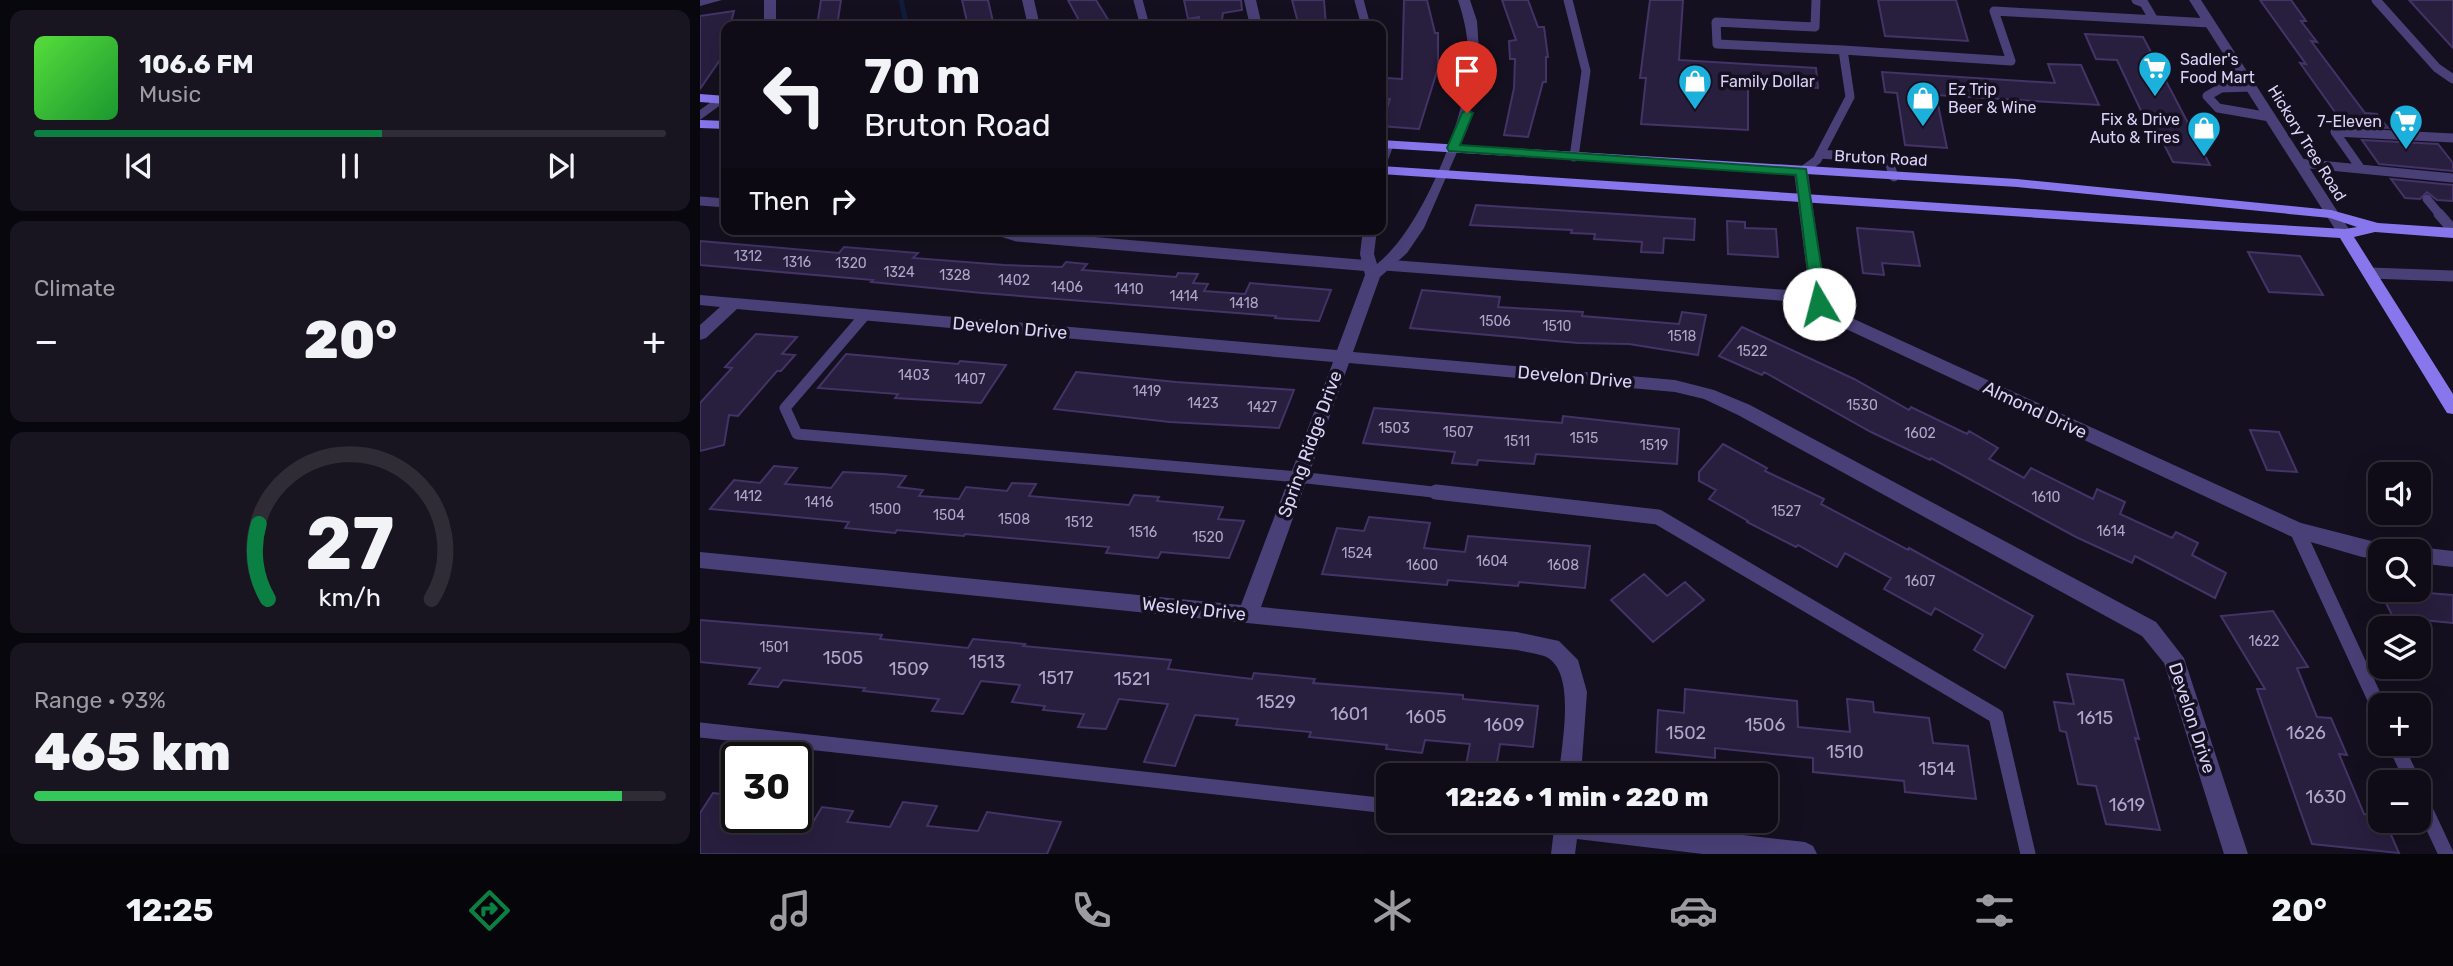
<!DOCTYPE html>
<html lang="en">
<head>
<meta charset="utf-8">
<style>
	:root { --surface:#0f0c17; --page:#181520; --text:#f1f3f6; --muted:#9b9ba1; --line:#2f2c36; --accent:#0b8043 }
	body { margin:0; font-family:Rubik,sans-serif; background:var(--page); color:var(--text); height:100vh; display:flex; flex-direction:column; font-size:26px; white-space:nowrap }
	* { box-sizing:border-box; margin:0 }
	p { font-size:23px; color:var(--muted) }
	.icon { flex:none; width:38px; height:38px; fill:none; stroke:currentColor; stroke-width:2; stroke-linecap:round; stroke-linejoin:round }
	.map { position:relative; flex:1; overflow:hidden }
	.details { display:flex; flex-direction:column; gap:10px; padding:10px; background:#08070d; width:700px }
	.details>* { flex:none }
	.guide { position:absolute; left:21px; top:21px; width:665px; height:214px; border-radius:14px; box-shadow:0 7px 28px #0002,0 0 0 2px var(--line); background:#0f0c17; color:var(--text); overflow:hidden }
	.buttons { position:absolute; left:1668px; top:462px; display:grid; gap:14px }
	.buttons a { display:grid; place-items:center; width:63px; height:63px; border-radius:14px; background:var(--surface); box-shadow:0 7px 28px #0002,0 0 0 2px var(--line); font-size:35px }
	.speed { position:absolute; left:21px; top:742px; display:flex; gap:14px; font-size:35px; font-weight:700; text-align:center }
	.speed>* { display:grid; place-content:center; width:91px; height:91px; border-radius:50%; background:var(--surface); box-shadow:0 7px 28px #0002,0 0 0 2px var(--line); line-height:1 }
	.speed .limit { border:4px solid #111; border-radius:10px; background:#fff; color:#111 }
	.pin { position:absolute; display:grid; place-items:center; width:60px; height:60px; color:#fff; margin:-72px -30px; border-radius:50% 50% 50% 0; rotate:-45deg; box-shadow:0 0 7px #0007 }
	.pin .icon { rotate:45deg }
	.me { position:absolute; width:77px; margin:-38px; rotate:352deg; stroke-linejoin:round; filter:drop-shadow(0 0 5px #0008) }
	.turn { display:flex; align-items:center; gap:24px; height:147px; padding:0 28px; font-size:32px }
	.turn .icon { width:91px; height:91px; stroke-width:2.5 }
	.turn b { display:block; font-size:49px; line-height:60px }
	.then { display:flex; align-items:center; height:66px; padding:0 28px; background:#0003; gap:14px; font-size:26px }
	.big { font-size:52px; font-weight:800; line-height:1.1 }
	.details .tile { flex:1; display:flex; flex-direction:column; justify-content:center; gap:10px; min-width:0; padding:0 24px; border-radius:14px; background:var(--page) }
	.details .dial { align-items:center; gap:0 }
	.dial svg { height:182px; overflow:visible; fill:none; stroke:var(--line); stroke-width:7; stroke-linecap:round; text-anchor:middle }
	.dial text { fill:var(--text); stroke:none }
	.song { display:flex; align-items:center; gap:21px }
	.cover { width:84px; height:84px; border-radius:10px; background:linear-gradient(135deg,hsl(110 70% 55%),hsl(130 70% 35%)) }
	.played { height:7px; border-radius:4px; background:linear-gradient(90deg,var(--accent) 55%,var(--line) 55%) }
	.keys { display:flex; justify-content:space-around; direction:ltr }
	.heat { display:flex; justify-content:space-between; align-items:center; font-size:38px; direction:ltr }
	.charge { height:10px; border-radius:5px; background:linear-gradient(90deg,#34c759 93%,var(--line) 0) }
	.trip { position:absolute; left:676px; top:763px; width:402px; height:70px; border-radius:14px; background:var(--surface); box-shadow:0 7px 28px #0002,0 0 0 2px var(--line); font-weight:800; line-height:70px; text-align:center }
	.tabs { display:flex; height:112px; justify-content:space-around; align-items:center; background:#060509; color:var(--muted) }
	.tabs .icon { width:49px; height:49px }
	.tabs .on { color:var(--accent) }
	.tabs b { font-size:32px; color:var(--text) }
	main { display:flex; flex:1; min-height:0 }
	.map>svg:first-child { display:block }
</style>
</head>
<body>
<main>
<section class="details">
<div class="tile">
<div class="song"><i class="cover"></i><div><b>106.6 FM</b><p>Music</p></div></div>
<div class="played"></div>
<div class="keys"><svg class="icon" aria-label="previous" viewBox="0 0 24 24"><path d="M18 5L8 12l10 7zM5 5v14"/></svg><svg class="icon" aria-label="pause" viewBox="0 0 24 24"><path d="M8 5v14M16 5v14"/></svg><svg class="icon" aria-label="next" viewBox="0 0 24 24"><path d="M6 5l10 7-10 7zM19 5v14"/></svg></div>
</div>
<div class="tile"><p>Climate</p>
<div class="heat"><a>−</a><b class="big">20°</b><a>+</a></div>
</div>
<div class="tile dial"><svg viewBox="0 0 100 80">
<path d="M14 69A42 42 0 1 1 86 69"/>
<path d="M14 69A42 42 0 0 1 10 36" stroke="#0b8043"/>
<text x="50" y="56" font-size="32" font-weight="700">27</text>
<text x="50" y="72" font-size="11">km/h</text>
</svg></div>
<div class="tile"><p>Range · 93%</p><b class="big">465 km</b><div class="charge"></div></div>
</section>
<div class="map">
<svg width="1753" height="854" viewBox="0 0 1753 854">
	<rect width="100%" height="100%" fill="#14101f"/>
	<g fill="none" stroke-linecap="round" stroke-linejoin="round">
		<path stroke="#111c3c" stroke-width="5" d="M201,0L207,26"/>
	</g>
	<path fill="#281e3e" stroke="#443367" stroke-width="2" d="M121,0H141L137,26H117Z
		M262,0H288L294,26H268Z
		M368,0H396L412,26H382Z
		M484,0H541L542,10L523,13L521,26H497L499,17L488,19Z
		M592,0H624L626,26H599Z
		M704,0H727L735,33H738V68L719,129L681,126L690,99H681L687,78L702,79Z
		M802,0H828L838,27H844L848,57H846V82H843L828,137L804,135L814,88L815,59H810L809,41L816,40Z
		M950,0H983L979,60L1116,68L1118,88L1048,84V130L941,124L946,78H940Z
		M1178,0H1256L1268,41L1185,36Z
		M1560,0H1591L1606,21H1601L1617,42L1611,41L1665,113L1677,114L1688,128L1652,126L1647,120L1640,119L1600,63L1606,64Z
		M1709,0H1753V48Z
		M34,11L30,26H26L22,57L0,89V16Z
		M1385,34L1443,37L1510,165L1473,162L1449,115H1443L1417,60L1396,59Z
		M1348,64L1381,65L1399,105L1236,95L1247,148L1205,145L1197,93L1185,92L1182,72L1355,83Z
		M1662,140L1738,144L1753,163V171L1679,164Z
		M1691,179L1753,185V201L1737,200L1727,192L1720,199L1705,198Z
		M776,205L995,219L994,240L964,238L963,253L941,252L942,242L894,239L895,234L871,233L872,230L770,225Z
		M1027,221L1045,222V228L1076,229L1078,257L1028,254Z
		M1157,228L1213,232L1220,266L1182,263L1184,275L1163,273Z
		M0,241L139,253L144,247L218,253L213,258L304,265L362,267L366,262L387,264L382,270L476,277L478,273L498,274L493,283L508,284L504,291L545,294L550,283L631,290L619,321L575,318L576,316L282,293L171,282L173,280L0,265Z
		M1548,252L1600,256L1623,295L1569,292Z
		M722,290L800,297L798,307L883,312L882,316L979,324L982,312L1006,315L998,355L929,344L878,343L710,328Z
		M1042,327L1154,379L1209,410L1211,407L1267,434L1269,431L1298,448L1289,459L1324,478L1331,468L1393,499L1397,489L1425,502L1420,514L1472,538L1476,532L1498,543L1492,555L1526,573L1515,598L1435,556L1432,563L1376,537L1231,458L1230,460L1171,432L1064,372L1062,375L1019,356Z
		M56,334L97,337L82,354L95,355L81,371H77L38,416L29,415L24,445L0,451V403L32,368L25,367Z
		M146,354L258,364L260,361L306,365L281,403L195,398L198,394L118,388Z
		M376,372L476,382L594,390L579,428L470,422L354,409Z
		M674,408L862,423L863,416L979,429L977,464L836,454L834,464L778,460L777,465L752,463L755,452L663,443Z
		M1550,430L1579,432L1597,472L1567,470Z
		M1023,444L1067,468L1065,471L1124,499L1121,504L1208,550L1209,548L1333,616L1305,668L1274,650L1283,635L1235,608L1231,615L1184,589L1191,578L1145,553L1137,567L1098,545L1096,547L1047,522L1048,521L1009,499L1016,490L999,481V472Z
		M74,466L97,468L85,484L131,488L143,472L183,474L206,476L198,487L223,490L219,496L259,499L266,487L307,491L312,483L336,484L329,496L429,505L434,495L459,497L457,501L523,507L518,519L544,521L529,558L461,552L458,558L406,553L409,547L265,534L264,536L197,530L195,533L145,528L149,522L10,509L34,480L60,483Z
		M669,517L730,523L724,548L765,552L768,536L890,546L885,588L819,582L818,586L748,580L747,585L622,574L637,528L664,531Z
		M944,574L967,596L985,582L1004,600L953,642L911,600Z
		M1679,589L1753,595V623L1693,617Z
		M1573,611L1608,667L1597,668L1617,717L1631,718L1647,755L1639,754L1664,814L1680,816V821H1685L1699,853L1612,844L1557,689H1565L1521,616Z
		M0,620L182,635L180,639L268,648L273,639L325,644L323,646L471,660L468,669L552,679L554,673L615,679L613,683L763,695V699L838,706L833,747L800,744L796,768L766,765L770,744L725,740L722,753L686,749L687,745L609,737L611,732L536,725L538,719L495,715L475,766L444,762L468,704L419,699L406,729L378,727L384,714L343,710L345,706L312,702L320,685L281,681L263,714L232,711L239,699L163,691L165,688L83,680L78,687L49,684L60,668L0,662Z
		M1367,674L1423,680L1439,739L1435,738L1460,830L1406,824L1396,786L1378,784L1366,732L1360,731L1354,702L1374,704Z
		M985,689L1097,701L1098,727L1150,732L1147,699L1173,702L1174,712L1229,718L1233,743L1268,746L1276,799L1205,792L1204,781L1113,772V758L1015,748V758L956,752L958,710L984,713Z
		M13,793L37,796V817H68L67,819L112,824L122,807L153,811L147,822L190,827L203,802L237,806L227,826L278,831L287,812L361,822L347,854H0V813Z"/>
	<g fill="none" stroke-linecap="round" stroke-linejoin="round">
		<path stroke="#4a4078" stroke-width="9" d="M438,0L445,26
			M659,0L666,26
			M868,0L886,71L874,157
			M1116,0L1115,27L1016,22L1017,44L1143,50
			M1436,0L1444,3L1454,20
			M1676,0L1737,68L1753,79
			M1551,87L1521,88L1507,96L1518,108L1570,117
			M1120,154L1188,159L1194,177
			M1599,163L1753,178
			M1661,169L1635,132L1753,138
			M1101,172L1117,160L1150,97L1143,50L1311,61L1294,11L1510,23
			M1727,199L1741,216
			M0,201L26,203"/>
		<path stroke="#4a4078" stroke-width="11" d="M1739,214L1753,230
			M295,229L317,236L671,266
			M685,265L1119,298
			M1670,273L1753,276
			M165,315L85,408L97,434L598,477L751,494"/>
		<path stroke="#4a4078" stroke-width="15" d="M736,492L958,517L1296,716L1328,854
			M1597,530L1680,710
			M0,730L688,806
			M1695,744L1713,782
			M1718,794L1746,854
			M819,821L866,826"/>
		<path fill="#4a4078" fill-rule="evenodd" d="M0,0H22L0,6Z
			M64,0H76V26H64Z
			M322,0H334L340,26H328Z
			M544,0H556L562,26H550Z
			M758,0H770L777,21L780,65L767,129L724,228L707,253L680,277L653,352L975,380L1014,390L1050,405L1456,622L1484,658L1548,854H1524L1464,663L1442,636L1038,415L1004,399L975,392L649,363L561,607L817,632L859,641L878,660L887,692L881,775H859C861,746 878,669 844,656C836,653 826,652 817,650L0,568V552L541,605L633,362L37,309L6,338L0,340V325L20,307L0,305V295L637,350L665,275L660,254L663,229H677L674,254L677,264C722,229 766,119 768,63C769,41 765,21 758,0Z
			M26,91V101L0,120V110Z
			M687,140L694,144L688,160L681,164V143Z
			M1101,168L1108,172L1126,302L1143,314L1601,523L1687,545L1690,551H1680V559L1662,557L1590,536L1131,322L1111,304L1094,172Z
			M1718,547L1753,551V567L1718,563V551H1710Z
			M855,821H922L1105,842L1113,846L1117,854H1003L877,839L875,854H851Z"/>
		<path fill="#4a4078" fill-rule="evenodd" d="M1489,0H1501L1652,234L1650,237H1640Z"/>
		<path fill="#8876ed" fill-rule="evenodd" d="M0,94L26,96V104L0,102Z
			M0,120L26,121V129L0,128Z
			M681,140L1317,179L1631,210L1678,223L1753,228V238L1675,232L1654,237L1753,394V414L1747,413L1640,238L681,174V166L1544,223L1645,229L1657,227L1630,218L1317,187L681,148Z"/>
	</g>
	<path fill="#0b8043" stroke="#07532c" stroke-width="2" d="M767,110L773,113L760,145L1106,169L1127,304L1119,309L1112,304L1096,175L749,151L747,148L762,113Z"/>
	<defs>
		<g id="supermarket-pin" transform="scale(1.75)"><path d="M0 17L-7.5 6A9.5 9.5 0 1 1 7.5 6Z" fill="#1cb1dc" stroke="#14101f"/><path d="M-6-5.5h2.5l.6 2H6L4.5 2H-2.5L-4.4-4H-6ZM-1.5 3.2a1.3 1.3 0 1 0 .1 0ZM3 3.2a1.3 1.3 0 1 0 .1 0Z" fill="#fff"/></g>
		<g id="shop-pin" transform="scale(1.75)"><path d="M0 17L-7.5 6A9.5 9.5 0 1 1 7.5 6Z" fill="#1cb1dc" stroke="#14101f"/><path d="M-5-2.5h2.3a2.7 3.5 0 0 1 5.4 0H5L5.5 6h-11ZM-1.5-2.5h3a1.5 2.3 0 0 0-3 0Z" fill="#fff"/></g>
	</defs>
	<g fill-rule="evenodd">
		<use href="#supermarket-pin" x="1455" y="68"/>
		<use href="#shop-pin" x="995" y="81"/>
		<use href="#shop-pin" x="1223" y="98"/>
		<use href="#supermarket-pin" x="1706" y="121"/>
		<use href="#shop-pin" x="1504" y="128"/>
	</g>
	<g text-anchor="middle" dominant-baseline="central" stroke-width="7" stroke-linejoin="round" paint-order="stroke">
		<g font-size="14" fill="#afa6ca">
			<text x="48" y="256">1312</text>
			<text x="97" y="262">1316</text>
			<text x="151" y="263">1320</text>
			<text x="199" y="272">1324</text>
			<text x="255" y="275">1328</text>
			<text x="314" y="280">1402</text>
			<text x="367" y="287">1406</text>
			<text x="429" y="289">1410</text>
			<text x="484" y="296">1414</text>
			<text x="544" y="303">1418</text>
			<text x="795" y="321">1506</text>
			<text x="857" y="326">1510</text>
			<text x="982" y="336">1518</text>
			<text x="1052" y="351">1522</text>
			<text x="214" y="375">1403</text>
			<text x="270" y="379">1407</text>
			<text x="447" y="391">1419</text>
			<text x="503" y="403">1423</text>
			<text x="1162" y="405">1530</text>
			<text x="562" y="407">1427</text>
			<text x="694" y="428">1503</text>
			<text x="758" y="432">1507</text>
			<text x="1220" y="433">1602</text>
			<text x="884" y="438">1515</text>
			<text x="817" y="441">1511</text>
			<text x="954" y="445">1519</text>
			<text x="48" y="496">1412</text>
			<text x="1346" y="497">1610</text>
			<text x="119" y="502">1416</text>
			<text x="185" y="509">1500</text>
			<text x="1086" y="511">1527</text>
			<text x="249" y="515">1504</text>
			<text x="314" y="519">1508</text>
			<text x="379" y="522">1512</text>
			<text x="1411" y="531">1614</text>
			<text x="443" y="532">1516</text>
			<text x="508" y="537">1520</text>
			<text x="657" y="553">1524</text>
			<text x="792" y="561">1604</text>
			<text x="722" y="565">1600</text>
			<text x="863" y="565">1608</text>
			<text x="1220" y="581">1607</text>
			<text x="1564" y="641">1622</text>
			<text x="74" y="647">1501</text>
		</g>
		<g font-size="16" fill="#dcd3f9" stroke="#14101f" text-anchor="start">
			<text x="1480" y="59">Sadler's<tspan x="1480" dy="18">Food Mart</tspan></text>
			<text x="1020" y="81">Family Dollar</text>
			<text x="1248" y="89">Ez Trip<tspan x="1248" dy="18">Beer &amp; Wine</tspan></text>
			<text x="1480" y="119" text-anchor="end">Fix &amp; Drive<tspan x="1480" dy="18">Auto &amp; Tires</tspan></text>
			<text x="1682" y="121" text-anchor="end">7-Eleven</text>
		</g>
		<g font-size="16" fill="#dcd3f9" stroke="#14101f">
			<text transform="translate(1607 143) rotate(58)">Hickory Tree Road</text>
			<text transform="translate(1181 158) rotate(3)">Bruton Road</text>
		</g>
		<g font-size="18" fill="#dcd3f9" stroke="#14101f">
			<text transform="translate(310 328) rotate(5)">Develon Drive</text>
			<text transform="translate(875 377) rotate(5)">Develon Drive</text>
			<text transform="translate(1335 410) rotate(25)">Almond Drive</text>
			<text transform="translate(610 444) rotate(-70)">Spring Ridge Drive</text>
			<text transform="translate(494 609) rotate(6)">Wesley Drive</text>
			<text transform="translate(1492 718) rotate(72)">Develon Drive</text>
		</g>
		<g font-size="18" fill="#afa6ca">
			<text x="143" y="658">1505</text>
			<text x="287" y="662">1513</text>
			<text x="209" y="669">1509</text>
			<text x="356" y="678">1517</text>
			<text x="432" y="679">1521</text>
			<text x="576" y="702">1529</text>
			<text x="649" y="714">1601</text>
			<text x="726" y="717">1605</text>
			<text x="1395" y="718">1615</text>
			<text x="804" y="725">1609</text>
			<text x="1065" y="725">1506</text>
			<text x="986" y="733">1502</text>
			<text x="1606" y="733">1626</text>
			<text x="1145" y="752">1510</text>
			<text x="1237" y="769">1514</text>
			<text x="1626" y="797">1630</text>
			<text x="1427" y="805">1619</text>
		</g>
	</g>
</svg>
<div class="buttons">
<a><svg class="icon" aria-label="sound" viewBox="0 0 24 24"><path d="M4 9h4l5-4v14l-5-4H4zM17 9q2 3 0 6"/></svg></a>
<a><svg class="icon" aria-label="search" viewBox="0 0 24 24"><circle cx="10" cy="10" r="6"/><path d="M15 15l6 6"/></svg></a>
<a><svg class="icon" aria-label="layers" viewBox="0 0 24 24"><path d="M12 4l9 5-9 5-9-5zM3 14l9 5 9-5"/></svg></a>
<a>+</a>
<a>−</a>
</div>
<div class="speed"><div class="limit">30</div></div>
<div class="pin" style="left:767px;top:113px;background:#d93025"><svg class="icon" aria-label="arrive" viewBox="0 0 24 24"><path d="M6 21V4h12l-3 4 3 4H6"/></svg></div>
<svg class="me" style="left:1119px;top:304px" viewBox="-20 -20 40 40"><circle r="19" fill="#fff"/><path d="M0-13L10 11 0 6-10 11z" fill="#0b8043"/></svg>
<div class="trip">12:26 · 1 min · 220 m</div>
<div class="guide">
<div class="turn"><svg class="icon" aria-label="left" viewBox="0 0 24 24"><path d="M17 20v-9H6M10 6l-5 5 5 5"/></svg><div><b>70 m</b>Bruton Road</div></div>
<div class="then">Then<svg class="icon" aria-label="right" viewBox="0 0 24 24"><path d="M7 20v-9h11M14 6l5 5-5 5"/></svg></div>
</div>
</div>
</main>
<nav class="tabs">
<b>12:25</b>
<svg class="icon on" aria-label="directions" viewBox="0 0 24 24"><path d="M12 3l9 9-9 9-9-9zM9 14v-3h6M13 9l2 2-2 2"/></svg>
<svg class="icon" aria-label="music" viewBox="0 0 24 24"><path d="M9 18V5l10-2v13"/><circle cx="6" cy="18" r="3"/><circle cx="16" cy="16" r="3"/></svg>
<svg class="icon" aria-label="phone" viewBox="0 0 24 24"><path d="M5 4h4l2 5-3 2q2 4 5 5l2-3 5 2v4C11 20 4 13 5 4z"/></svg>
<svg class="icon" aria-label="climate" viewBox="0 0 24 24"><path d="M12 3v18M4 7l16 10M4 17L20 7"/></svg>
<svg class="icon" aria-label="car" viewBox="0 0 24 24"><path d="M5 17H2v-5l4-1 3-4h7l3 4 3 1v5h-3M9 17h6M6 11h13"/><circle cx="7" cy="17" r="2"/><circle cx="17" cy="17" r="2"/></svg>
<svg class="icon" aria-label="filters" viewBox="0 0 24 24"><path d="M4 7h16M4 17h16"/><circle cx="9" cy="7" r="2"/><circle cx="15" cy="17" r="2"/></svg>
<b>20°</b>
</nav>
</body>
</html>
